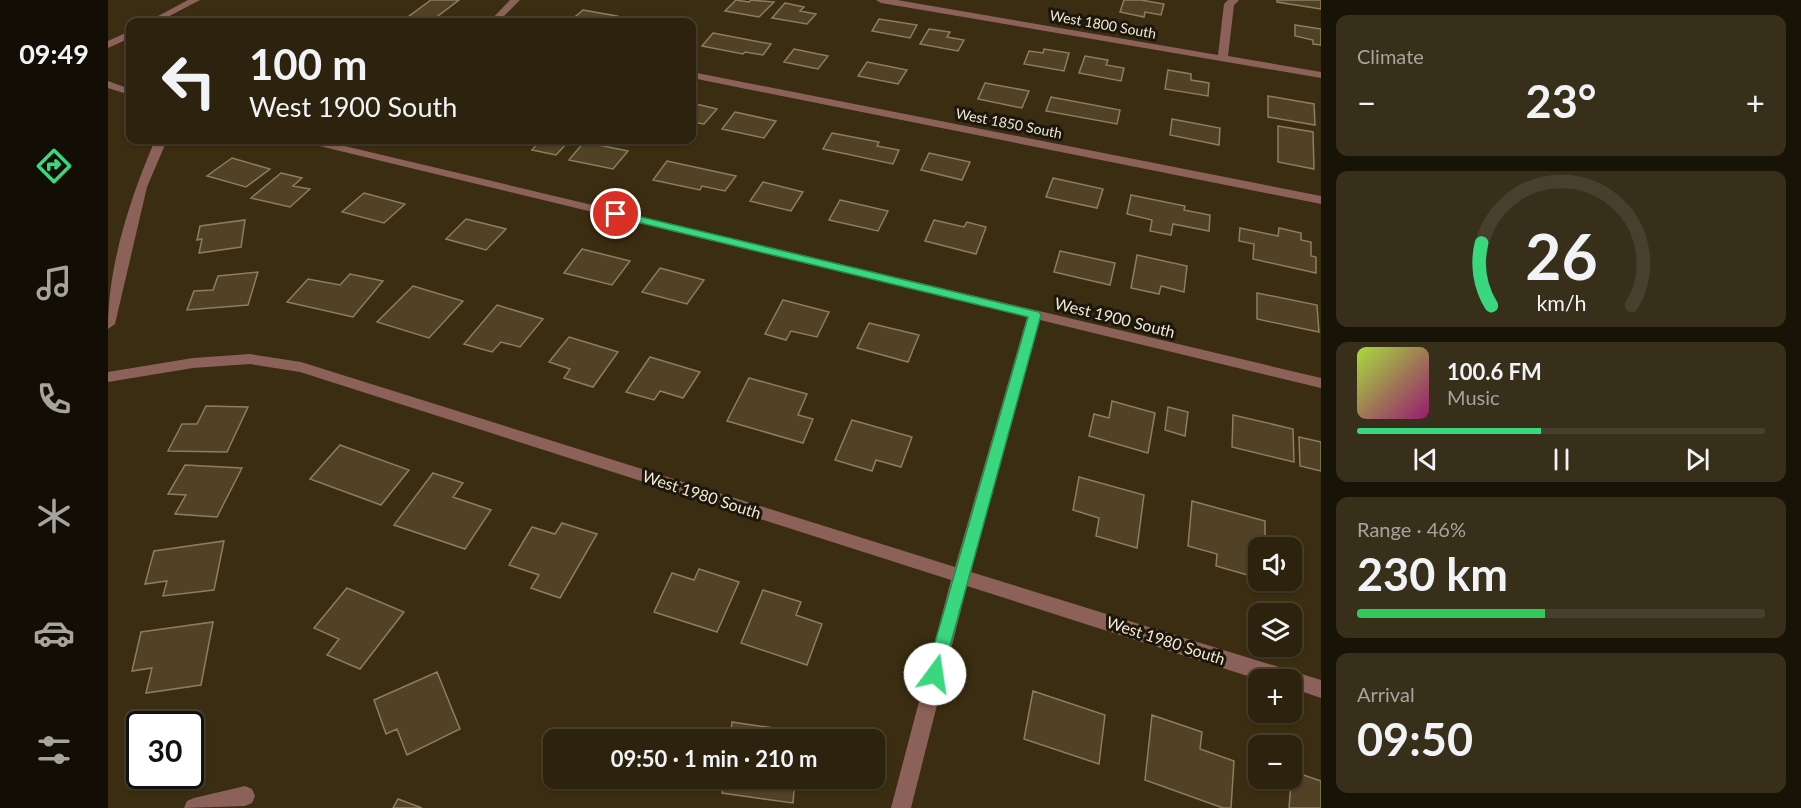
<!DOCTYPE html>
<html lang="en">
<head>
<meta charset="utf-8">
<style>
	:root { --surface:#2c220d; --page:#382f1b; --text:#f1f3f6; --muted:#a6a49d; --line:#483f2e; --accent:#39d87f }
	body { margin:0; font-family:Lato,sans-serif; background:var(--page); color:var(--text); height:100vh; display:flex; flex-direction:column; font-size:22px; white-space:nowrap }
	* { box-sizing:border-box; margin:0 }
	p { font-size:20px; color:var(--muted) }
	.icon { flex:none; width:33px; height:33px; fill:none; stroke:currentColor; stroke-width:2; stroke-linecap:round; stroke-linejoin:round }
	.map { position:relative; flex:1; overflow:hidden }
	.side { display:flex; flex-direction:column; gap:15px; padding:15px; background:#181307; width:480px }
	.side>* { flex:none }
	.guide { position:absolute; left:18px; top:18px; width:570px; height:126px; border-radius:12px; box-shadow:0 2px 4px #0004,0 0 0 2px var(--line); background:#2c220d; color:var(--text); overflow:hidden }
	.fabs { position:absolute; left:1140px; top:537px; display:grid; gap:12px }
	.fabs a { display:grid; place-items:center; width:54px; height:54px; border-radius:12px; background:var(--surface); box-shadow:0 2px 4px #0004,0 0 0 2px var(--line); font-size:30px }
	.speed { position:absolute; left:18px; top:711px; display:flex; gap:12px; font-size:30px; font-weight:700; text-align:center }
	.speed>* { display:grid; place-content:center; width:78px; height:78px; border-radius:50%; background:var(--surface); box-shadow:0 2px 4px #0004,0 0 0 2px var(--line); line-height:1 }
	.speed .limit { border:3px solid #111; border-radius:9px; background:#fff; color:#111 }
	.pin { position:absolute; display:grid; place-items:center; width:51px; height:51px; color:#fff; margin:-26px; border:3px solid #fff; border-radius:50%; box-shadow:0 2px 6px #0007 }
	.me { position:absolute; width:66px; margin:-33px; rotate:14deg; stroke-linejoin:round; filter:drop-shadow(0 0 4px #0008) }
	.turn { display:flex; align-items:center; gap:21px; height:126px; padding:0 24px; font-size:27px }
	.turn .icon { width:78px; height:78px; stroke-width:2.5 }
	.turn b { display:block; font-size:42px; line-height:51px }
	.big { font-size:45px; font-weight:700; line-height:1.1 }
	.side .card { flex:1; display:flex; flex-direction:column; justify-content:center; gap:9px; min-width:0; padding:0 21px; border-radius:12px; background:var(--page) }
	.side .dial { align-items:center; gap:0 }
	.dial svg { height:156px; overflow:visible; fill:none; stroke:var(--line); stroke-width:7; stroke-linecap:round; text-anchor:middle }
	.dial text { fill:var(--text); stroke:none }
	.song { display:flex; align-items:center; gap:18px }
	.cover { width:72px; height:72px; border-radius:9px; background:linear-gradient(135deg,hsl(80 70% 55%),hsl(320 70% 35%)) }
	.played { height:6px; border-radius:3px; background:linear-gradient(90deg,var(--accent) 45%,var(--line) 45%) }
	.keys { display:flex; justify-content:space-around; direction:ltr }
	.heat { display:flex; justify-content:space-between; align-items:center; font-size:33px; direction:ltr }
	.charge { height:9px; border-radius:4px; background:linear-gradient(90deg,#34c759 46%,var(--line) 0) }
	.trip { position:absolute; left:435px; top:729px; width:342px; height:60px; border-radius:12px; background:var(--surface); box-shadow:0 2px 4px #0004,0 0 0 2px var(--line); font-weight:700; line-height:60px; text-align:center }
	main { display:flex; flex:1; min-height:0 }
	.dock { display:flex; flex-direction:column; width:108px; justify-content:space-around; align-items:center; background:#120e05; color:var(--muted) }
	.dock .icon { width:42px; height:42px }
	.dock .on { color:var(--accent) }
	.dock b { font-size:27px; color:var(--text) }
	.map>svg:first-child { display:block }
</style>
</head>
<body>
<main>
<nav class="dock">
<b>09:49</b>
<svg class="icon on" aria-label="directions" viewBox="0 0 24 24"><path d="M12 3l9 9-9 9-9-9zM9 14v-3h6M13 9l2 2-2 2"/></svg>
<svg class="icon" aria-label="music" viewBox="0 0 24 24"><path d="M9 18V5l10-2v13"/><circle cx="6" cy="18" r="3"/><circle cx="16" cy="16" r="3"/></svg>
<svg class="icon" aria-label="phone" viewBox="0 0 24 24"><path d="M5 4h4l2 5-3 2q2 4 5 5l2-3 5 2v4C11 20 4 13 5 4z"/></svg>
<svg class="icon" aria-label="climate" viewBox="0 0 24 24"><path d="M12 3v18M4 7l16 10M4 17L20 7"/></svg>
<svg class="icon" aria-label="car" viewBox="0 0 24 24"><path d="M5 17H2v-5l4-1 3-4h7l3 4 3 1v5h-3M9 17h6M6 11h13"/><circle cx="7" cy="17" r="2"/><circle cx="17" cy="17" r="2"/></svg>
<svg class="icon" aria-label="filters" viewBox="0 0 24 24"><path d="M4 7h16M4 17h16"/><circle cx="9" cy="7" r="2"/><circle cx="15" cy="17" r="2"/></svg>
</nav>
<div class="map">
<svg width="1213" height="808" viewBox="0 0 1213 808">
	<rect width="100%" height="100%" fill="#3b2d11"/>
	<path fill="#514226" stroke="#8d7d5f" stroke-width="1.5" d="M323,0H351L322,22L300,17Z
		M628,0L641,2L643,0L666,2L651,17L617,11Z
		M1016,0H1033L1056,4L1053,15L1037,12L1036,17L1012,12Z
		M1169,0H1213V9L1169,2Z
		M677,3L696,7L692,11L708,14L699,24L664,18Z
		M475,10L509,16L502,22L462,21Z
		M515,17L544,22H509Z
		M771,19L809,25L802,38L764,31Z
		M1187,25L1213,29V45L1205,44V40L1187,36Z
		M821,29L842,32L839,37L856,40L850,51L812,44Z
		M605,33L663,44L655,55L637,52L635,54L594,46Z
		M686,49L720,56L710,69L676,62Z
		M936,49L961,53L956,71L916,64L921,51L935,53Z
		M977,56L1000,60L998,65L1016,68L1013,81L971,73Z
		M759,62L799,70L790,84L750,76Z
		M1060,70L1083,74V80L1101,83L1100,96L1057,89Z
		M877,83L921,91L914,108L870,99Z
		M1160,96L1206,104L1207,125L1160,117Z
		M943,97L1012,110L1009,124L938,111Z
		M584,103L609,109L596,124L584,122Z
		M627,112L668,121L656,138L614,129Z
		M1064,119L1112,128L1111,145L1062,135Z
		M1170,126L1205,132L1206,169L1170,162Z
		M724,133L771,142L769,146L791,150L785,164L715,149Z
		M413,140H462L448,155L424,150L430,143Z
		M476,142L520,151L505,169L461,160Z
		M821,153L862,162L854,180L813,170Z
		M124,158L162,169L138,187L99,176Z
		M559,161L628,176L617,191L594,186L592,190L545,180Z
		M173,173L194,178L185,186L202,189L182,207L143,198Z
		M945,178L995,189L989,208L938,197Z
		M655,182L695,192L683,211L642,201Z
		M256,193L297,204L276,223L234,212Z
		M1023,195L1077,206L1076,210L1102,215L1101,231L1065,224L1063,235L1042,231L1044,220L1019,214Z
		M732,200L780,211L770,231L721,220Z
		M358,219L398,229L378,250L338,239Z
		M137,220L133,247L91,253L94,239L89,240L92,226Z
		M826,220L856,227L859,222L878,227L868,254L817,241Z
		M1132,228L1170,236L1171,228L1193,233V240L1203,242V256L1208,257V273L1145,259L1146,244L1131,241Z
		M474,249L522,261L504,285L456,273Z
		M952,251L1007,263L1002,285L946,272Z
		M1029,255L1079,266L1076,292L1053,286L1051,294L1023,288Z
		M552,268L596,280L579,304L534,292Z
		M150,272L140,305L79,310L86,291L105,290L110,276Z
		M242,274L275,281L245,317L179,302L200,279L232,285Z
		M305,286L355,301L321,338L269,322Z
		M1149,293L1209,305L1211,332L1149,319Z
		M675,300L721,312L709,337L683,331L678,340L657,334Z
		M389,305L435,319L412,347L393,342L384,352L356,344Z
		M761,323L811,335L800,362L749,348Z
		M461,337L510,352L485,387L456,378L462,369L441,362Z
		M542,357L592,372L575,398L552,391L546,400L518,392Z
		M641,378L699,394L690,415L705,419L695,443L619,421Z
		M1004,401L1047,413L1040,453L981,436L986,414L1001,418Z
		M98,406L140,407L119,452L60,451L74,424H89Z
		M1060,407L1080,412L1077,436L1057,430Z
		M1125,415L1185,429L1186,462L1124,447Z
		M744,420L804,437L793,467L768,460L764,471L727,460Z
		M1191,437L1213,442V471L1192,466Z
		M232,445L301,470L273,505L202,479Z
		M77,465L134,468L109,517L67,514L78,495L60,494Z
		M325,473L355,483L345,497L383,510L357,549L286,525Z
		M971,477L1036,495L1029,548L988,536L991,518L965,510Z
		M1084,501L1157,521V548H1150V578L1108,566L1109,554L1080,546Z
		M454,523L489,534L452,598L423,588L431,575L401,565L424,527L447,534Z
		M116,541L106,590L55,596L59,581L37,584L46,551Z
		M591,569L631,582L609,632L546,612L564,573L586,580Z
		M239,588L296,612L252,669L219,655L231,639L206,628Z
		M655,590L693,602L688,615L714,624L699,665L633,643Z
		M105,622L93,685L38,693L44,668L24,671L33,632Z
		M329,672L352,729L299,755L289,729L278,734L266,700Z
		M925,691L997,715L991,764L916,739Z
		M1044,715L1094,732L1092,749L1126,761L1123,808H1115L1037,780Z
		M624,722L679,730L678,740H622Z
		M1184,771L1213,781V808H1181Z
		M616,778H687L685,803L614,793Z
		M290,799L314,808H285Z"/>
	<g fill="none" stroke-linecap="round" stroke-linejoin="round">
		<path fill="#8c6159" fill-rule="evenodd" d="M80,0H92L50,22H39Z
			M402,0H412L390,22H381Z
			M768,0H789L1110,55L1116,4L1120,0H1131L1126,5L1120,56L1213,72V78L773,3Z
			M22,31V38L0,48V41Z
			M584,72L1213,196V204L584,78Z
			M0,81L22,89V95L0,88Z
			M47,140H59L39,187L7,324L0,329C0,264 22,199 47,140Z
			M193,140H211L1213,378V388L932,320L863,572L1213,680V698L1184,688V680H1152L859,586L803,808H783L843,580L192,372L142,364L85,368L0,382V372L85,358L142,354L193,362L847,567L919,317L199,143Z
			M137,786L144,789L147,796L144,803L137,806L76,808L79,801L86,798Z"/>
	</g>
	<path fill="#39d87f" stroke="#258c53" stroke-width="1.5" d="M508,211L931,312L933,315L833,679L827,682L821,679L818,674L920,317L504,216V212Z"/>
	<g text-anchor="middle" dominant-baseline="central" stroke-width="6" stroke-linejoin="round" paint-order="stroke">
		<g font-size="14" fill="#f1e8d8" stroke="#1d170b">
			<text transform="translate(995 24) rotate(10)">West 1800 South</text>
			<text transform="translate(901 123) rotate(11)">West 1850 South</text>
		</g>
		<g font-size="16" fill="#f1e8d8" stroke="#1d170b">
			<text transform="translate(1007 317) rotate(14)">West 1900 South</text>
			<text transform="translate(594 494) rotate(18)">West 1980 South</text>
			<text transform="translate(1058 640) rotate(18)">West 1980 South</text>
		</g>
	</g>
</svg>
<div class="fabs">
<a><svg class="icon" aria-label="sound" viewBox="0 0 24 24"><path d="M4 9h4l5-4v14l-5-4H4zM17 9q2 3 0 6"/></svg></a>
<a><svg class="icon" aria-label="layers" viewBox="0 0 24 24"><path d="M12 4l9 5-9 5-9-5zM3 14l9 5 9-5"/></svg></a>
<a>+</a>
<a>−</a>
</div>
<div class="speed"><div class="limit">30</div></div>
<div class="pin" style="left:508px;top:214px;background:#d93025"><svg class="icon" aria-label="arrive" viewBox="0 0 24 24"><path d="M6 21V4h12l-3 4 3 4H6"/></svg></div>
<svg class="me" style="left:827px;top:674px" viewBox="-20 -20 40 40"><circle r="19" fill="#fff"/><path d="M0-13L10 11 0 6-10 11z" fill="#39d87f"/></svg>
<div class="trip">09:50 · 1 min · 210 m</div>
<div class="guide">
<div class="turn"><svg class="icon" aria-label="left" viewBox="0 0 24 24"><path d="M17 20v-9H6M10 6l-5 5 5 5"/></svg><div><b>100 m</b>West 1900 South</div></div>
</div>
</div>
<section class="side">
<div class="card"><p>Climate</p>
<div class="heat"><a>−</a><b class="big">23°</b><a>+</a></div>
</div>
<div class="card dial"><svg viewBox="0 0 100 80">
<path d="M14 69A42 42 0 1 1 86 69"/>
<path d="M14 69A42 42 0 0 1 9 37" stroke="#39d87f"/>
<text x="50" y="56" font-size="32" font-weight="700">26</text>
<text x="50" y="72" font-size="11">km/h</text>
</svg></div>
<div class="card">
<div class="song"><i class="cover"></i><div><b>100.6 FM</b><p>Music</p></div></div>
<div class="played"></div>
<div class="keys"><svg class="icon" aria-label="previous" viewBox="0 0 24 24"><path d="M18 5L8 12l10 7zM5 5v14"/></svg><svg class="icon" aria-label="pause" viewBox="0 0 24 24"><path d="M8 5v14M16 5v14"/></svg><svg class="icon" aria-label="next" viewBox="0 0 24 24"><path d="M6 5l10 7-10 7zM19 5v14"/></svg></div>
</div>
<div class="card"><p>Range · 46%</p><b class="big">230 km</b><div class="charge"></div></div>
<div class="card"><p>Arrival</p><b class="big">09:50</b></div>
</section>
</main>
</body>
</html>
